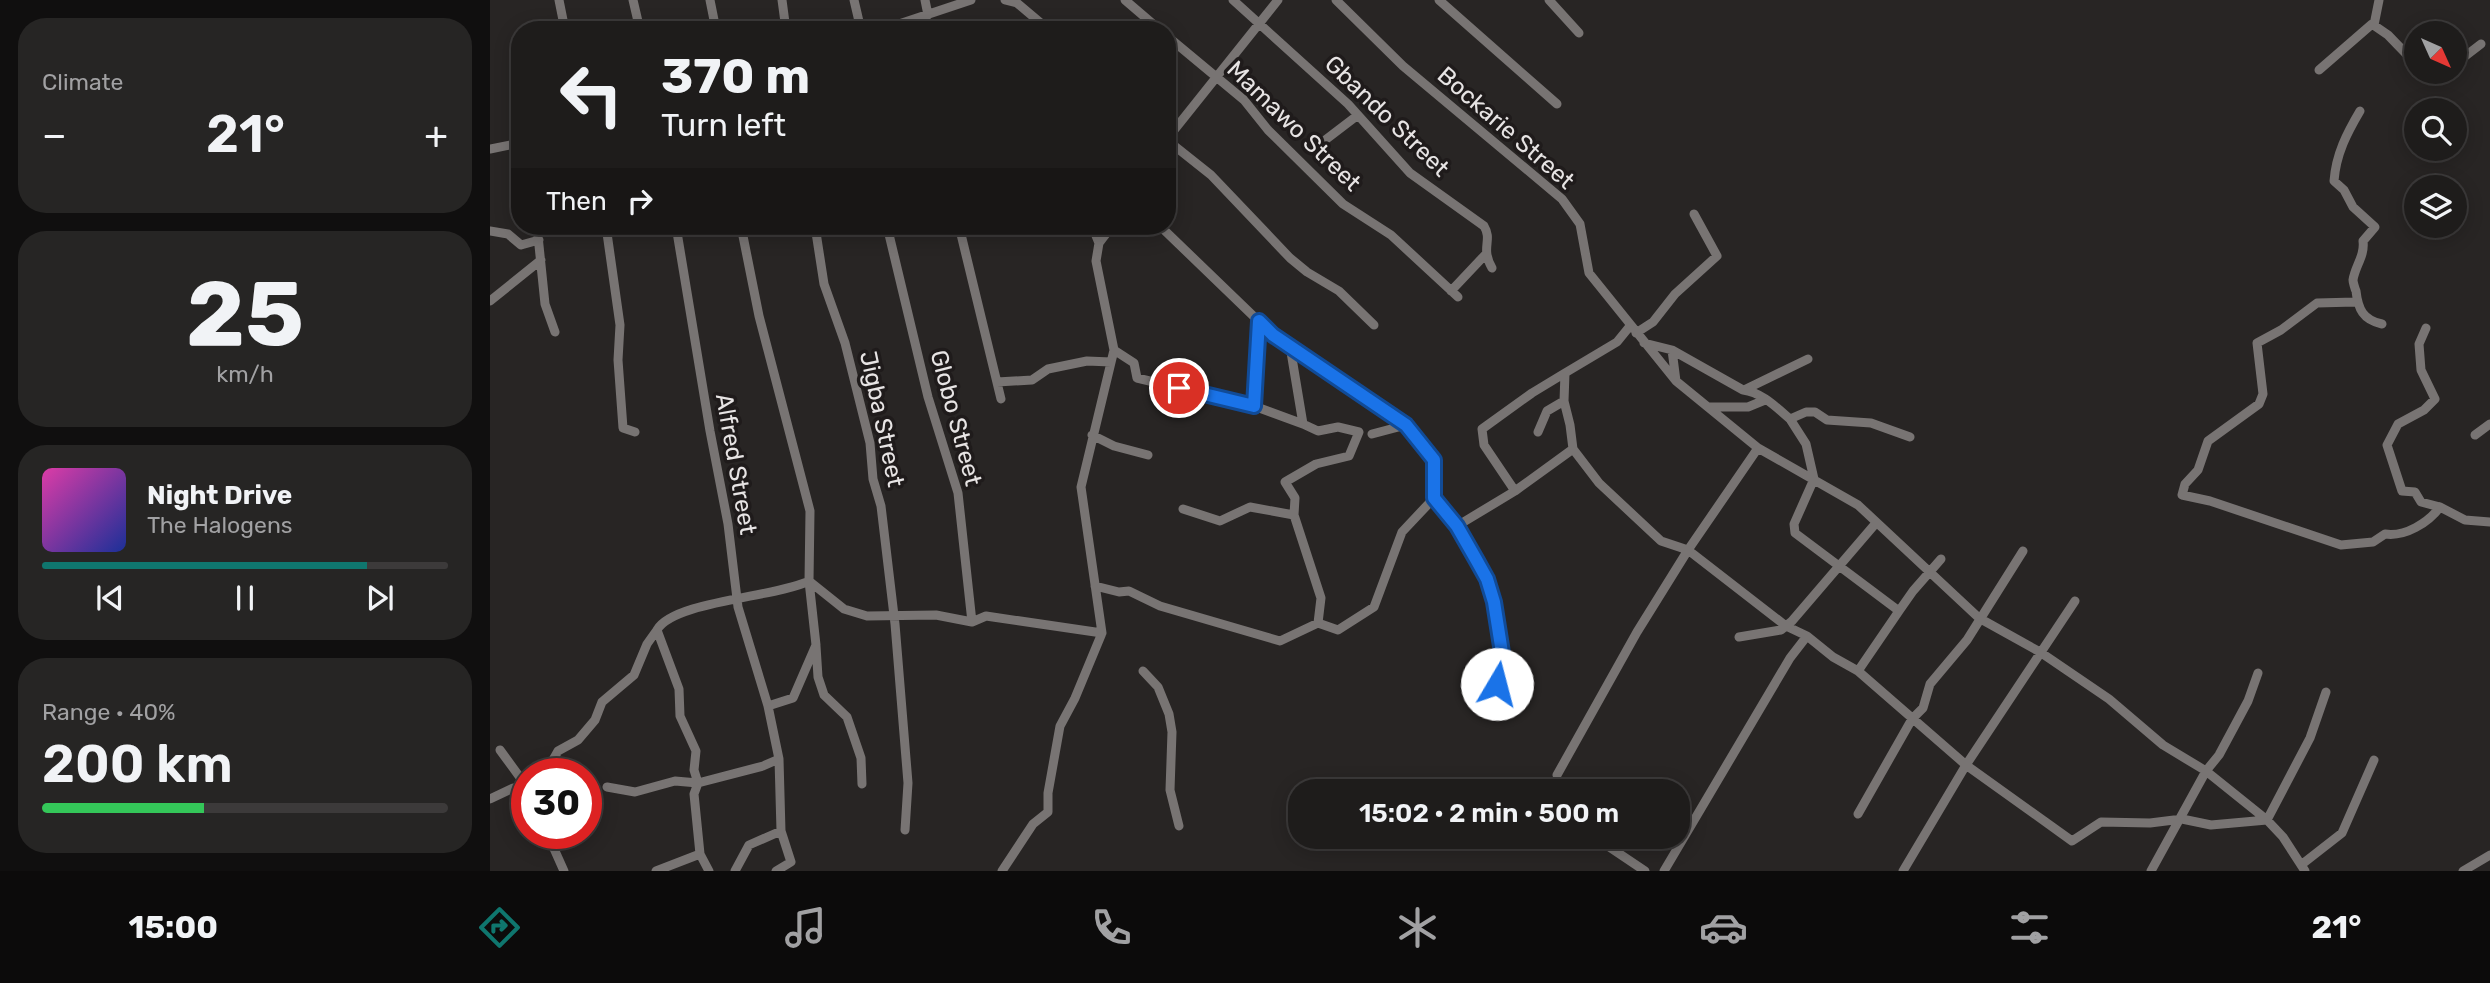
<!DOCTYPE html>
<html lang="en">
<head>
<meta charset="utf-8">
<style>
	:root { --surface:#1e1c1b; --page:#262524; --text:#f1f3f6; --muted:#a1a1a3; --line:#3c3a3a; --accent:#0f766e }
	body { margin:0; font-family:Rubik,sans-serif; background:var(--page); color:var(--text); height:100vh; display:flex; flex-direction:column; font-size:26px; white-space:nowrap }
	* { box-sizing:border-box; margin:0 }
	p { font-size:23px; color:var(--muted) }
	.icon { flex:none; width:38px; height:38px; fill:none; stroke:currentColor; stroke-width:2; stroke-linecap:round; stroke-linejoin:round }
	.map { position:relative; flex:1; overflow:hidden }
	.drawer { display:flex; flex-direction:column; gap:18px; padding:18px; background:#100f0f; width:490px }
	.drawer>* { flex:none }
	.banner { position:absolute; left:21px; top:21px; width:665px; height:214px; border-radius:28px; box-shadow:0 4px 18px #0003,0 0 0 2px var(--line); background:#1e1c1b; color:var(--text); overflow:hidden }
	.needle { width:46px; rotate:135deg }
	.tools { position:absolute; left:1914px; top:21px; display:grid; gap:14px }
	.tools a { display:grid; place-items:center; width:63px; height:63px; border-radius:50%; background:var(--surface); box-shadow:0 4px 18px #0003,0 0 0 2px var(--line); font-size:35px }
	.speed { position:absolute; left:21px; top:758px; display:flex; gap:14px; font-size:35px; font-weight:700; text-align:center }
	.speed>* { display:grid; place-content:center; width:91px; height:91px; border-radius:50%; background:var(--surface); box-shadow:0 4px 18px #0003,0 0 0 2px var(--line); line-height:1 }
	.speed .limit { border:10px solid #d22; background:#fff; color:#111 }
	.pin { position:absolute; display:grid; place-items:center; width:60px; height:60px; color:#fff; margin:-30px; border:4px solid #fff; border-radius:50%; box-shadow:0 2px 7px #0007 }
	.me { position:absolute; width:77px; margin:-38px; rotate:8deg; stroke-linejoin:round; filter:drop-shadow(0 0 5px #0008) }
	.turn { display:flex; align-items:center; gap:24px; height:147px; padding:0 35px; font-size:32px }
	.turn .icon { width:91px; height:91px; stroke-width:2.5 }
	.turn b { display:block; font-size:49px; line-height:60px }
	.then { display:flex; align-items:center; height:66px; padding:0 35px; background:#0003; gap:14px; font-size:26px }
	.big { font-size:52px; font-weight:600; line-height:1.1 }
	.drawer .tile { flex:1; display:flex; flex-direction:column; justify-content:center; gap:10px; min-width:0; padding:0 24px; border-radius:28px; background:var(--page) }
	.drawer .dial { align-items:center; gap:0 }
	.dial b { font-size:91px; line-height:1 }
	.song { display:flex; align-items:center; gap:21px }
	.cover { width:84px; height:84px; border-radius:10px; background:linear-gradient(135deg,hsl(320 70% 55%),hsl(230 70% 35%)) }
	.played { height:7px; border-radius:4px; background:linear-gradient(90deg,var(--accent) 80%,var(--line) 80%) }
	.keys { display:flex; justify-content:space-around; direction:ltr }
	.heat { display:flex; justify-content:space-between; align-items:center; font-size:38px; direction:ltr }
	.charge { height:10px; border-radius:5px; background:linear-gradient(90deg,#34c759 40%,var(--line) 0) }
	.trip { position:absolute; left:798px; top:779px; width:402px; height:70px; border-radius:28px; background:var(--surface); box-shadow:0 4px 18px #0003,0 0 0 2px var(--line); font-weight:600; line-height:70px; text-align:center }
	.dock { display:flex; height:112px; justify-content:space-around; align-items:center; background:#0c0b0b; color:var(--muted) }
	.dock .icon { width:49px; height:49px }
	.dock .current { color:var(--accent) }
	.dock b { font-size:32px; color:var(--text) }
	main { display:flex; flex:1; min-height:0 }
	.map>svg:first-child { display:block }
</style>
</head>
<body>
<main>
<section class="drawer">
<div class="tile"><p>Climate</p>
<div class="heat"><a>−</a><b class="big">21°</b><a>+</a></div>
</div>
<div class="tile dial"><b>25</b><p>km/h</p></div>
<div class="tile">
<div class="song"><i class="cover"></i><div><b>Night Drive</b><p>The Halogens</p></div></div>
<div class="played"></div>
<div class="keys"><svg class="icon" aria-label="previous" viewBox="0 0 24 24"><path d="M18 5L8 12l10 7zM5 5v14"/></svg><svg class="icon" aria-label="pause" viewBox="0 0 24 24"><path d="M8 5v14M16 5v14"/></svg><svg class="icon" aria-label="next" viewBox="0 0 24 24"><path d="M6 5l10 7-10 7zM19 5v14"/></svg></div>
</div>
<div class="tile"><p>Range · 40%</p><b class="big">200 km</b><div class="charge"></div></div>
</section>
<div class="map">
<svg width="2000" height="871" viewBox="0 0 2000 871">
	<rect width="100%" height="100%" fill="#282524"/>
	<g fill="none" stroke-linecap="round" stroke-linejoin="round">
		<path stroke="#787473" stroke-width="9" d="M69,0L75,30
			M143,0L150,30
			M220,0L226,30
			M292,0L296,30
			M364,0L371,30
			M435,0L438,15
			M515,0L527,3L559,30
			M635,0L670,30
			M743,0L858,104L920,173L994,226C1003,241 990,247 1002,268
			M846,0L913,66L1072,199L1090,224L1099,273L1186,381L1182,350
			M949,0L1067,104
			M1059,0L1089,33
			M1884,25L1889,0
			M391,30L481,0
			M677,36L754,100L778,130L853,204L901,235L968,297
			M1965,64L1991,44
			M1829,70L1882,24L1898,35L1927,65
			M1870,111C1857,133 1846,154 1844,181L1854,190L1863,207L1885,227L1873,241C1875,256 1865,266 1863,280C1863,282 1865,289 1866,291C1868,309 1873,320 1892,324
			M677,139L788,0
			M677,140L721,175L800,258L817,272L849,291L884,325
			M826,147L868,115
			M0,149L30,143
			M47,226L55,304L65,332
			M116,226L130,325L128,360L133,428L145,432
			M186,226L220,431L238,524L248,607L278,706
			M325,226L334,284L355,343L380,443L383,479L391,506L405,624L418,783L415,830
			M397,226L438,397L468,493L482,622
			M469,226L511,399
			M602,226L609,243
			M670,226L783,335L916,425L944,460V498L967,526L997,579L1004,602L1013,659L1007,684
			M0,231L18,234L31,245L49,240
			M961,291L995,255
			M0,301L51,260
			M1865,302L1827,303L1791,330L1767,343L1773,394L1769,404L1718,441L1708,470L1695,484L1692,495L1720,501L1851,545L1883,542L1895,534C1915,537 1938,523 1950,507L1975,520L2000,522
			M1936,328L1929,344L1931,370L1945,399L1934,410L1908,424L1897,445L1912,491L1925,492L1931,502L1950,507
			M1146,333L1163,322L1185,294L1227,256L1204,214
			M1154,343L1182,350L1253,390C1271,392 1286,407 1300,419L1316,412H1325L1337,420L1381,423L1420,437
			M800,346L813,424L828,431L848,427L869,432L859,456L826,464L795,482L805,498L804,515L831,598L828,623
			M624,350L644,363L647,378L764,406L813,424
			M1186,381L1268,448L1368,505L1489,618L1550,652L1619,699L1673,745L1716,771L1777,820L1793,837L1815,871
			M507,382L542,380L558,369L597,361L621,362
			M1254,390L1318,359
			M764,406L769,321
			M1218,407H1258L1275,400
			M1300,419L1316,444L1324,479L1304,524L1305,533L1409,611L1423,591L1451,559
			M1048,432L1057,411L1074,401
			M882,434L916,425
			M602,435L624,446L658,455
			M1985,435L2000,424
			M1268,448L1198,550L1296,626L1317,636
			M1025,491L994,445L992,429L1042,393L1075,373
			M693,509L730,521L760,507L804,515
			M967,526L1025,491L1083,449
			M319,581L354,609L377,616L446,615L482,622L496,616L612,633L591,487L624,350L606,261L609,243L622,226
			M605,586L629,592L639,591L670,606L790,641L828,623L848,630L884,607L912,532L944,498
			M1249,637L1291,630L1302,621L1386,523
			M326,646L328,677L334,695L357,717L371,758L372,784
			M653,671L668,687L679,714L682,732L680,790L689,826
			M1368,671L1476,765L1582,841L1611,822L1660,823L1692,819L1721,825L1777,820L1820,738L1836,692
			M10,750L37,787
			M55,774L68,751L88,740L105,720L112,702L144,675L157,644L167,630
			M1067,775L1147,632L1198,550L1171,541L1109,483L1083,449L1080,425L1074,401L1075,373L1127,342L1140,326
			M117,787L145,792L185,781L208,783L204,770L206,751L190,716L189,689L167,630C183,601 287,597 319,581
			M0,799L23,788L37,789
			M1368,814L1422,719L1433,708L1440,684L1477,640L1533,551
			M57,833L74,871
			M1103,836L1155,871
			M210,854L219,871
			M1811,865L1852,833L1884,760
			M166,871L210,854L204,794L208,783L273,766L289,759
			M245,871L259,845L291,831L289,759L278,706L303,698L326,645L319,581L320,511L269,316L251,226H281
			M286,871L301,862L291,831
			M512,871L543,824L558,812V793L570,726L585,698L612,633
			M1174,871L1300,658L1317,636L1343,657L1368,671L1409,611
			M1413,871L1476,765L1585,601
			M1661,871L1716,771L1729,755L1758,701L1768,673
			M1973,871L2000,855"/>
	</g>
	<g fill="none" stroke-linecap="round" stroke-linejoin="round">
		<g stroke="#114b97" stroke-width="18">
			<path id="route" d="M689,388L764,406L769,321L783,335L916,425L944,460V498L967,526L987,561L997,579L1004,602L1013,659L1007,684"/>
		</g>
		<use href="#route" stroke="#1a73e8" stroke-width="12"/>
	</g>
	<g text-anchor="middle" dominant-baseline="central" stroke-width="7" stroke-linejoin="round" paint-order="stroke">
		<g font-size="24" fill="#e7e4e4" stroke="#1f1b1b">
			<text transform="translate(897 116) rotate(44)">Gbando Street</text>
			<text transform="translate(804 126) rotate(44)">Mamawo Street</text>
			<text transform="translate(1016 128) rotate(41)">Bockarie Street</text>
			<text transform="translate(466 418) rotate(75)">Globo Street</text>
			<text transform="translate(392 419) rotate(78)">Jigba Street</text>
			<text transform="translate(246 464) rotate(80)">Alfred Street</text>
		</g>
	</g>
</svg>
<div class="tools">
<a><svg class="needle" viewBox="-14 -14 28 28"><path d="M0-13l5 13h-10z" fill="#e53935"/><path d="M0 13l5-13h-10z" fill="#a1a1a3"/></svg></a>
<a><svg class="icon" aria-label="search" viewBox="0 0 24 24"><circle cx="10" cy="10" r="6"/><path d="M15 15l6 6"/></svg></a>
<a><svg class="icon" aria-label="layers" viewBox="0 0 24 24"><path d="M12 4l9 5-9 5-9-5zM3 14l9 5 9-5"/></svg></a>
</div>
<div class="speed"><div class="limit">30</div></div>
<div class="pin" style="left:689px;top:388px;background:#d93025"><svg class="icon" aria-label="arrive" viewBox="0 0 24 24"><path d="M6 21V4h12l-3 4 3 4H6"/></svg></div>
<svg class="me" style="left:1007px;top:684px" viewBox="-20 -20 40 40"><circle r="19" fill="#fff"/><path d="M0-13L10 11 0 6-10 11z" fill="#1a73e8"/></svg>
<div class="trip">15:02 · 2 min · 500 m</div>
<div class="banner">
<div class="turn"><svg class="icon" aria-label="left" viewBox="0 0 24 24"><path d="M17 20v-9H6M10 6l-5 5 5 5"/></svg><div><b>370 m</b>Turn left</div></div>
<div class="then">Then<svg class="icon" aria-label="right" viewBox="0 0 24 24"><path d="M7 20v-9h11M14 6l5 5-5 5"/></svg></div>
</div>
</div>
</main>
<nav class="dock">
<b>15:00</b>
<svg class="icon current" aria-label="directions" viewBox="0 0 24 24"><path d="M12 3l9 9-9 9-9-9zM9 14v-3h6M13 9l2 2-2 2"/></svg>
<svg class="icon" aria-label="music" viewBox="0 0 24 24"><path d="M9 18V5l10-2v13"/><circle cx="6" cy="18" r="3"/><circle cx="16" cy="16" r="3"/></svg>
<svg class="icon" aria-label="phone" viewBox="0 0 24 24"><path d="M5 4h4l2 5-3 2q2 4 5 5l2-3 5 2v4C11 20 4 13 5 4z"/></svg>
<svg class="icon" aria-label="climate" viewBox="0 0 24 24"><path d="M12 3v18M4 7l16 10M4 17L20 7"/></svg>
<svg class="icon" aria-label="car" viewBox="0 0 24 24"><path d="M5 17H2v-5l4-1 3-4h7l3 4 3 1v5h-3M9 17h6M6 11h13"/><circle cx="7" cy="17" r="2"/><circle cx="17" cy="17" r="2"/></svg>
<svg class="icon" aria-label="filters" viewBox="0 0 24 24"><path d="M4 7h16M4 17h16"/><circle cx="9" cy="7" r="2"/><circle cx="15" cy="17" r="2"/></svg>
<b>21°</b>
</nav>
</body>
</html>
